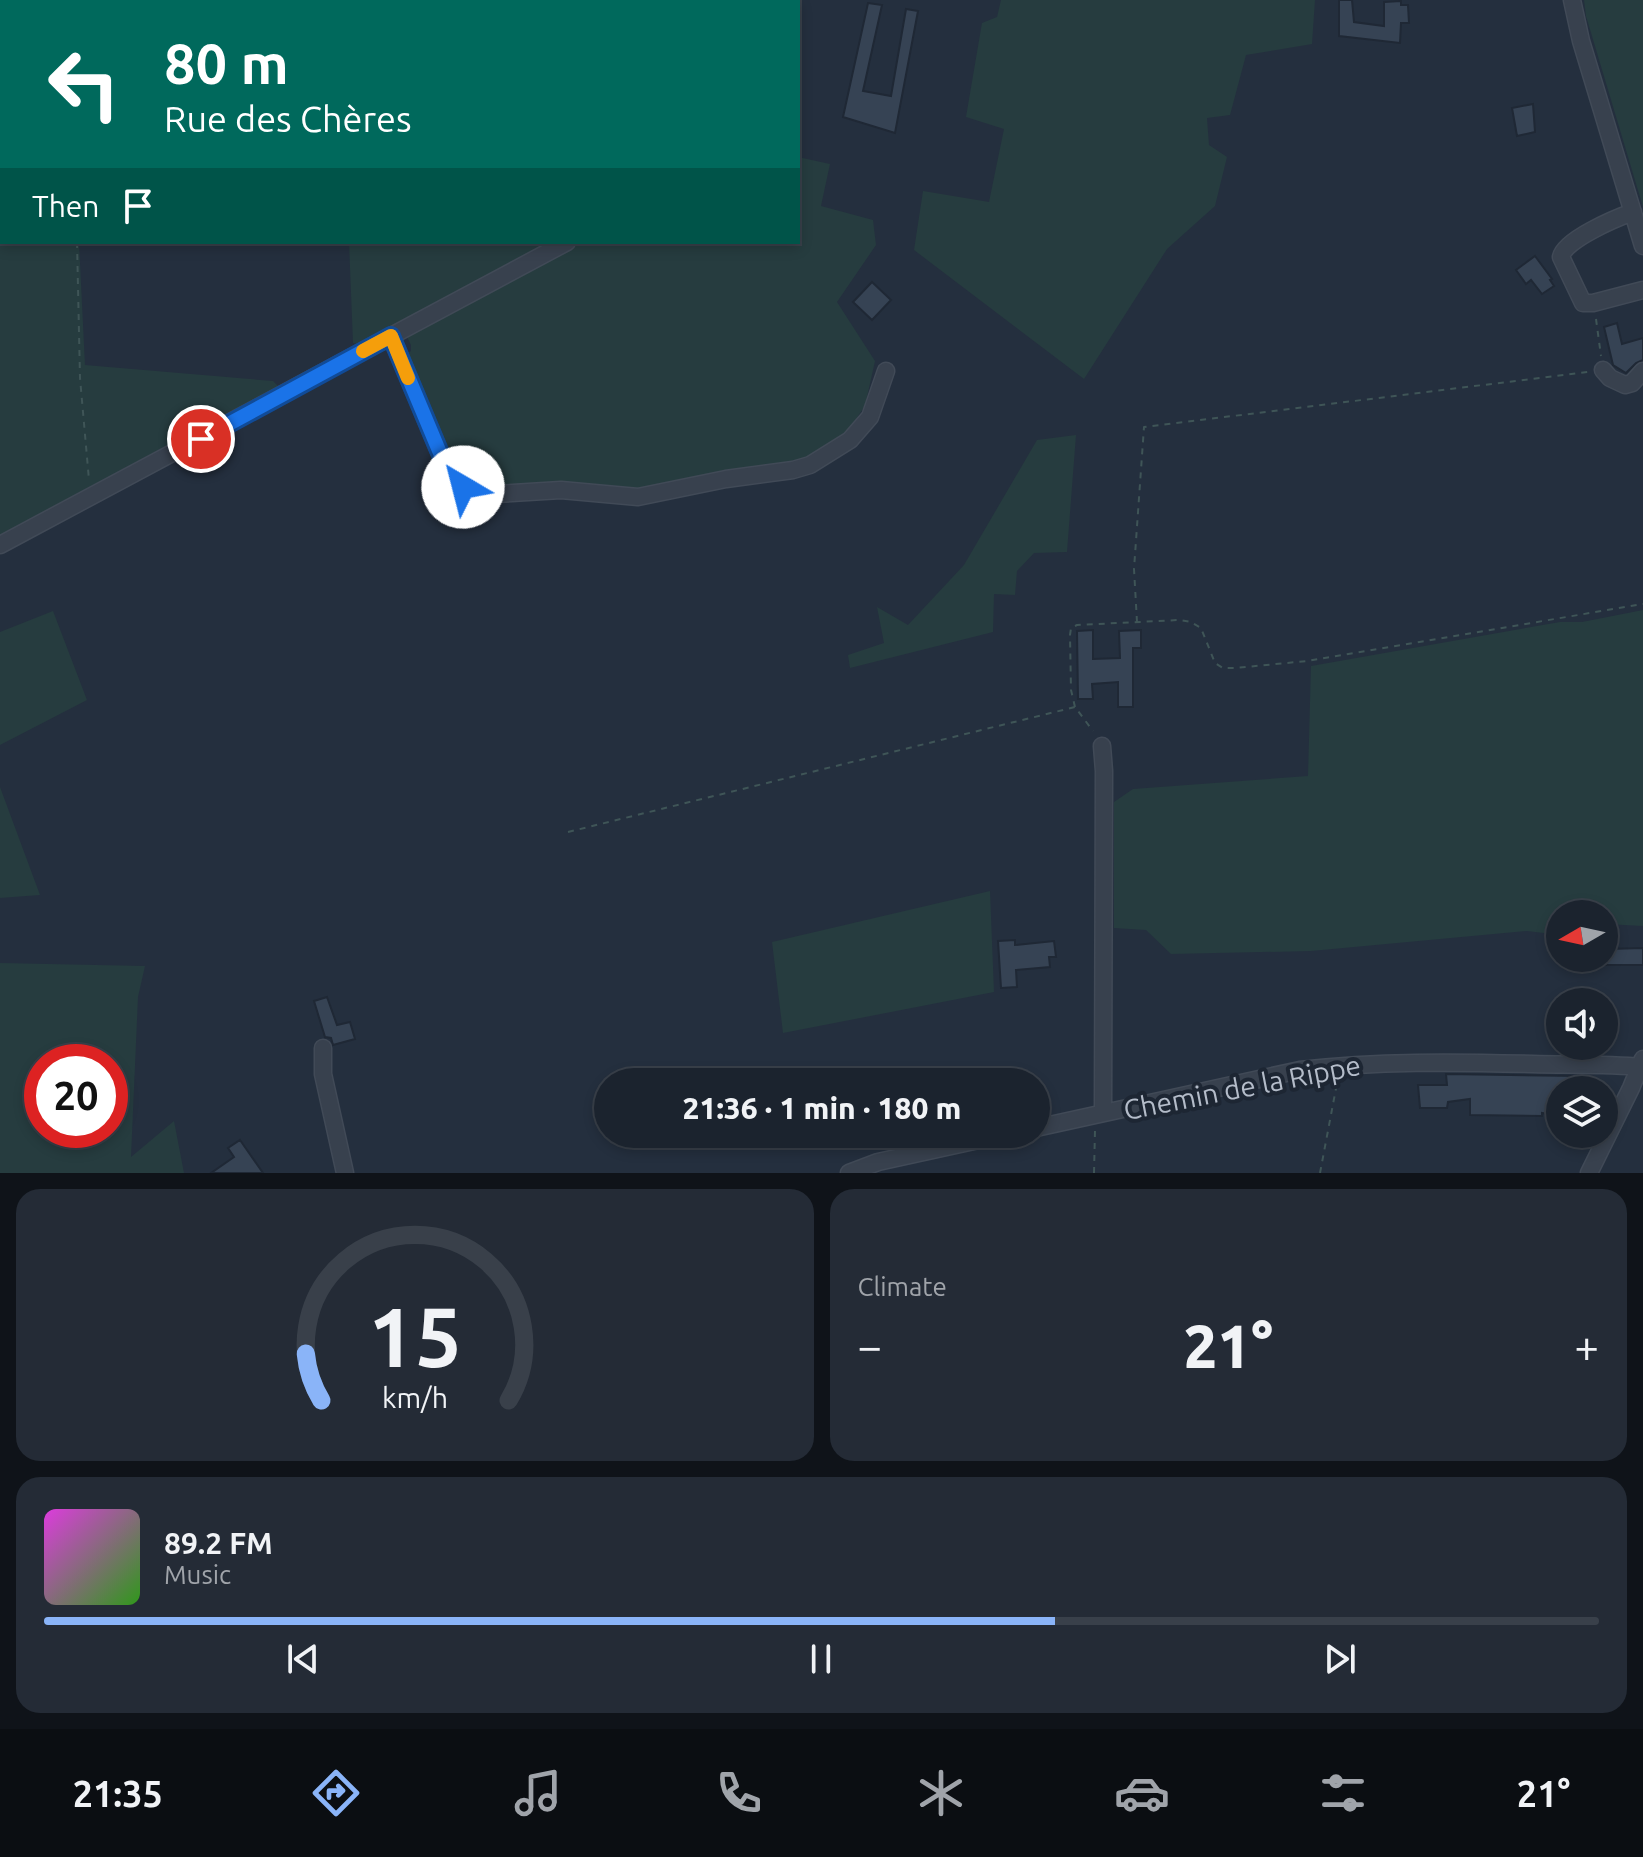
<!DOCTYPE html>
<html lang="en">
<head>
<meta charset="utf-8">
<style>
	:root { --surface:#1b232e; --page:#242b36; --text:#f1f3f6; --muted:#a0a4aa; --line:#39404a; --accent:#8ab4f8 }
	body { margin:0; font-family:Ubuntu,sans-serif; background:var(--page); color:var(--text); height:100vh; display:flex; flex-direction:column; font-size:30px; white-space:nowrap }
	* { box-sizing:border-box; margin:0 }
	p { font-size:26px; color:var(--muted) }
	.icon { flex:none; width:44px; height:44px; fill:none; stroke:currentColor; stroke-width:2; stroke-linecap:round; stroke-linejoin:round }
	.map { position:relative; height:1173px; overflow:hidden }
	.panel { display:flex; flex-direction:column; gap:16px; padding:16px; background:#0f1319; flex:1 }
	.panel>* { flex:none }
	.hud { position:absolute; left:0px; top:0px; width:800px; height:244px; box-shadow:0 4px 12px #0003,0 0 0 2px var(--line); background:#00695c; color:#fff; overflow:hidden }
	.needle { width:52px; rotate:261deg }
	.tools { position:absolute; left:1546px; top:900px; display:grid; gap:16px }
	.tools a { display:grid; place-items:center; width:72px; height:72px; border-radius:50%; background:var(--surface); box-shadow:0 4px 12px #0003,0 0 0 2px var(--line); font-size:40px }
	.speed { position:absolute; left:24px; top:1044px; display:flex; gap:16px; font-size:40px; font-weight:700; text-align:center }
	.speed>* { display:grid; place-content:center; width:104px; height:104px; border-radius:50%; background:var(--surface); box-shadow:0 4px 12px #0003,0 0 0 2px var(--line); line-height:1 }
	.speed .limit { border:12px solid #d22; background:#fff; color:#111 }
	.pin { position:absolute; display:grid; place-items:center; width:68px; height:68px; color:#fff; margin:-34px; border:4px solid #fff; border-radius:50%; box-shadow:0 2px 8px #0007 }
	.me { position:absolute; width:88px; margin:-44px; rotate:323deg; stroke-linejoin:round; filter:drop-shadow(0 0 6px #0008) }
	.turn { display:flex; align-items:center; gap:28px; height:168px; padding:0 32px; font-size:36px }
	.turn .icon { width:104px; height:104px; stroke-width:2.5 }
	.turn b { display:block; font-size:56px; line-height:68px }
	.then { display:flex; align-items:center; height:76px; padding:0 32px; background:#0003; gap:16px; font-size:30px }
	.big { font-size:60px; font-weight:800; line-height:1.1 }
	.panel .card { flex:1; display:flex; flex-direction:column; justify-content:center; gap:12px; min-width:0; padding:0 28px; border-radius:24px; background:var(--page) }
	.panel .dial { align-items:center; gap:0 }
	.dial svg { height:208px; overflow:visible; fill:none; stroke:var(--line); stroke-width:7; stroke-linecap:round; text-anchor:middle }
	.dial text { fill:var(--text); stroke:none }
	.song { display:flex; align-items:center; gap:24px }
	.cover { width:96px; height:96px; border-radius:12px; background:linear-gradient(135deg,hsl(300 70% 55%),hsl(110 70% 35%)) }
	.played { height:8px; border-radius:4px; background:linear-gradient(90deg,var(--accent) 65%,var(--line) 65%) }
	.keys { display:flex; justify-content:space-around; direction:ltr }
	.heat { display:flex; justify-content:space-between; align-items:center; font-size:44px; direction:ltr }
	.panel .tiles { flex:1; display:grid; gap:16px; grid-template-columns:1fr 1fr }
	.card:last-child { grid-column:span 2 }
	.trip { position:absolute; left:594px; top:1068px; width:456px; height:80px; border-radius:40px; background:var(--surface); box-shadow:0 4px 12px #0003,0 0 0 2px var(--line); font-weight:800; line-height:80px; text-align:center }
	.tab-bar { display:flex; height:128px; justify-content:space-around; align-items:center; background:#0b0e12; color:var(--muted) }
	.tab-bar .icon { width:56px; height:56px }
	.tab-bar .selected { color:var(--accent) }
	.tab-bar b { font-size:36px; color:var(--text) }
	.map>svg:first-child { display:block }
</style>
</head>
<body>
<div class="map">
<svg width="1643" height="1173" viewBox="0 0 1643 1173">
	<rect width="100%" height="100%" fill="#242f3e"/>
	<path fill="#263c3f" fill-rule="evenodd" d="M1001,0H1315L1312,44L1246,55L1230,115L1207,118L1209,145L1227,157L1215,206L1167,249L1084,379L914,250L923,191L989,202L1004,129L966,117L982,23L997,17Z
		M1584,0H1643V207L1586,16Z
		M0,11H2V242H79L85,365L273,381L278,386L0,535Z
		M798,157L830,164L821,206L873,220L876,245L837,302L875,361L865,406L849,429L821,451L797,462L706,475L648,492L477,489L448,461L405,355L411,351V345L406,335L582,242H798Z
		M349,242H550L358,344L353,343Z
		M1076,435L1067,552L1034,553L1017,571L1015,595L994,594L993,632L850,668L848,655L884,643L877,607L908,625L964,565L1037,440Z
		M1643,610V926L1604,924V914H1560V935L1527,931L1311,951L1171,954L1146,930L1114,928V802L1133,789L1308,776L1311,666L1560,622H1582Z
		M53,611L87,700L0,745V632Z
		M0,787L40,895L0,898Z
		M990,891L994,992L783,1033L772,942Z
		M0,963L145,966L138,997L131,1157L174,1121L184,1173H0ZM42,1062H110V1130H42Z"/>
	<path fill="#364354" stroke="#1f2835" stroke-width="2" d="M1339,0H1352L1354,22L1384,26V2L1401,1V5H1408L1409,23H1401L1400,43L1339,36Z
		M868,3L882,5L863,91L891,96L906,9L918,11L895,133L843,117Z
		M1533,104L1535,132L1517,136L1512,108Z
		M1535,256L1552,279L1550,280L1554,286L1542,294L1531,280L1526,284L1516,270Z
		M872,282L891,300L872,320L853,302Z
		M1617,323L1622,344L1643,338V360L1636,363L1626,373L1613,365L1604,327Z
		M1093,630V659L1120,658L1119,631L1141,630V648H1133V707H1118V682L1092,684L1093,699H1078L1077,631Z
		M1015,940V945L1054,941L1056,957H1049L1050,967L1016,970L1017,987L1001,988L998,941Z
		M1643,948V965H1604V955H1608V949Z
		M327,997L337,1025L350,1022L355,1039L333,1045L331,1038L325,1037L314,1001Z
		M1446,1074L1578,1076V1090H1560V1116L1542,1113V1116L1470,1115V1099L1448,1102L1447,1108H1420L1418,1085H1447Z
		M240,1140L263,1173H211L234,1157L228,1148Z"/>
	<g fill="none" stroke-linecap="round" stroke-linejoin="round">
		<g stroke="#414a57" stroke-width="19">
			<path id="minor" d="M1572,0L1581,41L1643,246
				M755,2L756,0
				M1633,212C1616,218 1564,240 1561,257L1583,303H1593L1643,290
				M391,336L448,472L463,487L480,495L561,490L638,497L726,479L793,470L810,465L850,440L870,417L886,371
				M1603,370L1610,378L1625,385L1632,383L1643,371
				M0,545L567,242
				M1102,746L1104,771L1103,1113
				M323,1048V1074L345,1173
				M1036,1128L1300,1070C1378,1061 1455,1062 1533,1064C1569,1065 1606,1064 1643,1067
				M849,1173L878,1162L1006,1134
				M1589,1173L1631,1088L1643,1059"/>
		</g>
		<path stroke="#3f5557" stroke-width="2" stroke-dasharray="6 6" stroke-linecap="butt" d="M70,0V2
			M77,242L80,378L89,480
			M1596,319L1601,356
			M1137,622L1134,569L1144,427L1588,372
			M1075,707L1071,690L1070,635L1071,628L1077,625L1179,620L1191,622L1201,628L1215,663L1223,668H1235L1307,661L1643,604
			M568,832L1075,707L1093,731
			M1094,1173L1095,1130
			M1320,1173L1337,1083"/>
		<use href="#minor" stroke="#38414e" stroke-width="16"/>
	</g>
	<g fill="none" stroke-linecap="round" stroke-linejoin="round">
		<g stroke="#114b97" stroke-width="20">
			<path id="route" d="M201,439L391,336L448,472L463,487"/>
		</g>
		<use href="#route" stroke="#1a73e8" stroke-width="14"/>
		<path stroke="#f59e0b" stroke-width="14" d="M363,351L391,336L408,378"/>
	</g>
	<g text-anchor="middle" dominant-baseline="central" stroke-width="8" stroke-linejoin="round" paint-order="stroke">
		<g font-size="28" fill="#b4bcc9" stroke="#1d2633">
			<text transform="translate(1242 1087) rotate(-11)">Chemin de la Rippe</text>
		</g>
	</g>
</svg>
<div class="tools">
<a><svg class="needle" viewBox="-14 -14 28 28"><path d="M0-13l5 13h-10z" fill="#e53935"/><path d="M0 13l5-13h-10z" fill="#a0a4aa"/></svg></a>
<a><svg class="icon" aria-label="sound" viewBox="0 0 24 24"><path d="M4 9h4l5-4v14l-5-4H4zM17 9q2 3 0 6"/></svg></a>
<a><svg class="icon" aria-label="layers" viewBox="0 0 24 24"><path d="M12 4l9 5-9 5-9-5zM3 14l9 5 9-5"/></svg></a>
</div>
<div class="speed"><div class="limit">20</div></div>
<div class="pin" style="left:201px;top:439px;background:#d93025"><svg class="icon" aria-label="arrive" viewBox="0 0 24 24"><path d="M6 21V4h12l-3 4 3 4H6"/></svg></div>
<svg class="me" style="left:463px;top:487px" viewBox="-20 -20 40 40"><circle r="19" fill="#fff"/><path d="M0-13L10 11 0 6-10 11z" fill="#1a73e8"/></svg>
<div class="trip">21:36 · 1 min · 180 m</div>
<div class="hud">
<div class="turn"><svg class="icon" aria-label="left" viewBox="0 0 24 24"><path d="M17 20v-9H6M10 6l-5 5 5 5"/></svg><div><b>80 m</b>Rue des Chères</div></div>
<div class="then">Then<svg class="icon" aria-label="arrive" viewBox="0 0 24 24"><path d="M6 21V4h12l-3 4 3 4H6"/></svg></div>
</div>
</div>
<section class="panel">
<div class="tiles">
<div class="card dial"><svg viewBox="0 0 100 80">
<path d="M14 69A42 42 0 1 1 86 69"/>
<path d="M14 69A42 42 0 0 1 8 51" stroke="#8ab4f8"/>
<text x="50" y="56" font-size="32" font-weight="700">15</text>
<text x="50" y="72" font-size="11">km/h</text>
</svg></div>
<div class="card"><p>Climate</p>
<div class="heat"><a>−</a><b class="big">21°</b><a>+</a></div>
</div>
<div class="card">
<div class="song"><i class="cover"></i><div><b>89.2 FM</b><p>Music</p></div></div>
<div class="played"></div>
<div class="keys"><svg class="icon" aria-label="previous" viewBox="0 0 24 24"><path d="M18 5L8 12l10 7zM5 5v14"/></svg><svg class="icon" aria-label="pause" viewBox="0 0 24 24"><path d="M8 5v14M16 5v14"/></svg><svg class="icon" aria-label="next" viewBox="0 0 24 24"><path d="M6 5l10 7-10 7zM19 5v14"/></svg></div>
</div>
</div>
</section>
<nav class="tab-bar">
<b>21:35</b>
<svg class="icon selected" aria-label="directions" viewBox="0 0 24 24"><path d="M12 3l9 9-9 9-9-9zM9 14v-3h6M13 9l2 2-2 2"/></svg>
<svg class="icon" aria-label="music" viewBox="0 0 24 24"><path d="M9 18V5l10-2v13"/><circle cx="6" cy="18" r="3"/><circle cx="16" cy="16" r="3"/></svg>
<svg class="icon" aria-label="phone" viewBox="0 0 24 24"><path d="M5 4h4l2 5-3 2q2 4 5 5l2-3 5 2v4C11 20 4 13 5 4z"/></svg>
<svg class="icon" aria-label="climate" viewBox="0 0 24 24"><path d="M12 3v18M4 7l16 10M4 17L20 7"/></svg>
<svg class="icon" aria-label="car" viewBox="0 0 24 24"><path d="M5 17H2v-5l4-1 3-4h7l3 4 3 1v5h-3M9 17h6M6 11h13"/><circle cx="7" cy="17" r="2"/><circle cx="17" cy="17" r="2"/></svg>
<svg class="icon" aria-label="filters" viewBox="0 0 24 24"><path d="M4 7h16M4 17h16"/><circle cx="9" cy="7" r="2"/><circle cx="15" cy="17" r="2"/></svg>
<b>21°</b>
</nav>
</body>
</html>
